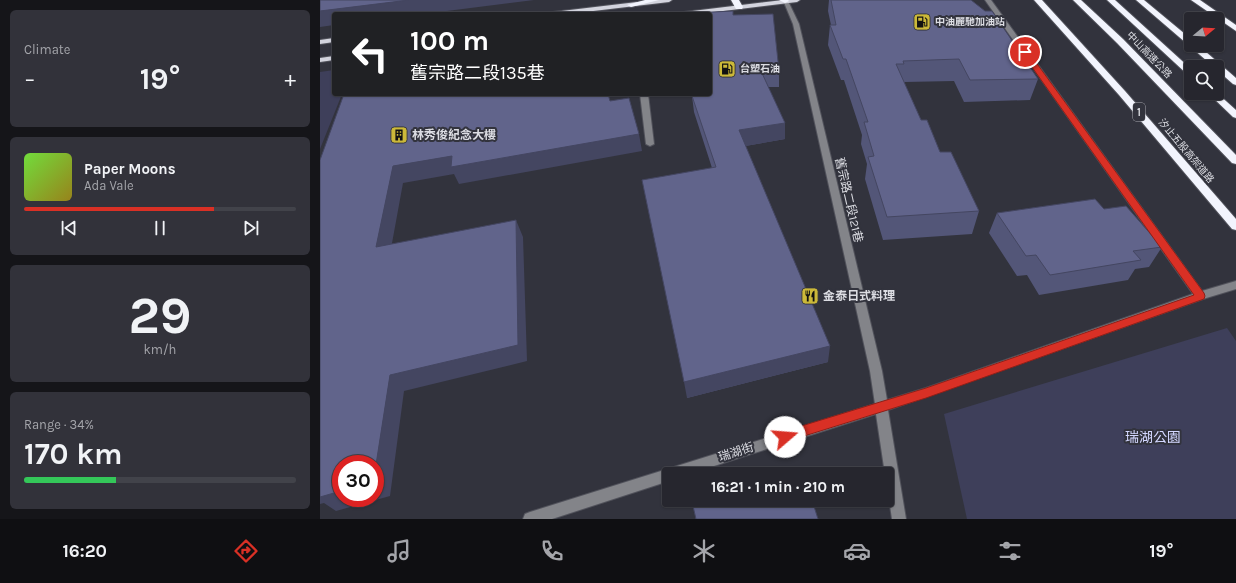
<!DOCTYPE html>
<html lang="en">
<head>
<meta charset="utf-8">
<style>
	:root { --surface:#26262e; --page:#32323a; --text:#f1f3f6; --muted:#a4a5aa; --line:#42434a; --accent:#d93025 }
	body { margin:0; font-family:Karla,"Noto Sans TC",sans-serif; background:var(--page); color:var(--text); height:100vh; display:flex; flex-direction:column; font-size:15px; white-space:nowrap }
	* { box-sizing:border-box; margin:0 }
	p { font-size:13px; color:var(--muted) }
	.icon { flex:none; width:22px; height:22px; fill:none; stroke:currentColor; stroke-width:2; stroke-linecap:round; stroke-linejoin:round }
	.map { position:relative; flex:1; overflow:hidden }
	.drawer { display:flex; flex-direction:column; gap:10px; padding:10px; background:#151519; width:320px }
	.drawer>* { flex:none }
	.banner { position:absolute; left:12px; top:12px; width:380px; height:84px; border-radius:4px; box-shadow:0 1px 3px #0004,0 0 0 1px var(--line); background:#202124; color:#fff; overflow:hidden }
	.needle { width:26px; rotate:72deg }
	.fabs { position:absolute; left:864px; top:12px; display:grid; gap:8px }
	.fabs a { display:grid; place-items:center; width:40px; height:40px; border-radius:4px; background:var(--surface); box-shadow:0 1px 3px #0004,0 0 0 1px var(--line); font-size:20px }
	.speed { position:absolute; left:12px; top:455px; display:flex; gap:8px; font-size:20px; font-weight:700; text-align:center }
	.speed>* { display:grid; place-content:center; width:52px; height:52px; border-radius:50%; background:var(--surface); box-shadow:0 1px 3px #0004,0 0 0 1px var(--line); line-height:1 }
	.speed .limit { border:6px solid #d22; background:#fff; color:#111 }
	.pin { position:absolute; display:grid; place-items:center; width:34px; height:34px; color:#fff; margin:-17px; border:2px solid #fff; border-radius:50%; box-shadow:0 1px 4px #0007 }
	.me { position:absolute; width:44px; margin:-22px; rotate:72deg; stroke-linejoin:round; filter:drop-shadow(0 0 3px #0008) }
	.turn { display:flex; align-items:center; gap:14px; height:84px; padding:0 12px; font-size:18px }
	.turn .icon { width:52px; height:52px; stroke-width:2.5 }
	.turn b { display:block; font-size:28px; line-height:34px }
	.big { font-size:30px; font-weight:700; line-height:1.1 }
	.drawer .card { flex:1; display:flex; flex-direction:column; justify-content:center; gap:6px; min-width:0; padding:0 14px; border-radius:6px; background:var(--page) }
	.drawer .dial { align-items:center; gap:0 }
	.dial b { font-size:52px; line-height:1 }
	.song { display:flex; align-items:center; gap:12px }
	.cover { width:48px; height:48px; border-radius:6px; background:linear-gradient(135deg,hsl(100 70% 55%),hsl(50 70% 35%)) }
	.played { height:4px; border-radius:2px; background:linear-gradient(90deg,var(--accent) 70%,var(--line) 70%) }
	.keys { display:flex; justify-content:space-around; direction:ltr }
	.heat { display:flex; justify-content:space-between; align-items:center; font-size:22px; direction:ltr }
	.charge { height:6px; border-radius:3px; background:linear-gradient(90deg,#34c759 34%,var(--line) 0) }
	.trip { position:absolute; left:342px; top:467px; width:232px; height:40px; border-radius:4px; background:var(--surface); box-shadow:0 1px 3px #0004,0 0 0 1px var(--line); font-weight:700; line-height:40px; text-align:center }
	.tabs { display:flex; height:64px; justify-content:space-around; align-items:center; background:#0f0f12; color:var(--muted) }
	.tabs .icon { width:28px; height:28px }
	.tabs .on { color:var(--accent) }
	.tabs b { font-size:18px; color:var(--text) }
	main { display:flex; flex:1; min-height:0 }
	.map>svg:first-child { display:block }
</style>
</head>
<body>
<main>
<section class="drawer">
<div class="card"><p>Climate</p>
<div class="heat"><a>−</a><b class="big">19°</b><a>+</a></div>
</div>
<div class="card">
<div class="song"><i class="cover"></i><div><b>Paper Moons</b><p>Ada Vale</p></div></div>
<div class="played"></div>
<div class="keys"><svg class="icon" aria-label="previous" viewBox="0 0 24 24"><path d="M18 5L8 12l10 7zM5 5v14"/></svg><svg class="icon" aria-label="pause" viewBox="0 0 24 24"><path d="M8 5v14M16 5v14"/></svg><svg class="icon" aria-label="next" viewBox="0 0 24 24"><path d="M6 5l10 7-10 7zM19 5v14"/></svg></div>
</div>
<div class="card dial"><b>29</b><p>km/h</p></div>
<div class="card"><p>Range · 34%</p><b class="big">170 km</b><div class="charge"></div></div>
</section>
<div class="map">
<svg width="916" height="519" viewBox="0 0 916 519">
	<rect width="100%" height="100%" fill="#32333d"/>
	<path fill="#3e3f5a" d="M14,70V94H22L0,149V72Z
		M907,328L916,341V519H647L624,414Z"/>
	<g fill="none" stroke-linecap="round" stroke-linejoin="round">
		<g stroke="#51525b" stroke-width="2">
			<path id="minor" d="M463,0L468,1L479,24L562,371L567,400L606,388L873,294L665,0H671L882,291L916,281V289L883,299L568,410L586,519H572L567,485V474H565L556,414L369,474H349V481L232,519H203L205,514L210,512L555,404L550,371L473,24Z
				M320,94H328L334,144L330,146L326,144Z"/>
		</g>
		<g stroke="#51525b" stroke-width="2">
			<path id="major" d="M334,0H352L349,2L248,14H230L233,12Z
				M463,0H480L477,2L379,14H361L364,12Z
				M14,38V42L0,44V40Z
				M14,56V60L0,62V58Z"/>
		</g>
		<g stroke="#51525b" stroke-width="2">
			<path id="highway" d="M325,0H339L311,7L307,5Z
				M411,0H419L423,7L422,9H416Z
				M459,0H468L469,1L465,3Z
				M714,0H722L805,91L916,219V230L912,229L799,95Z
				M753,0H761L803,39L916,155V164L912,163L797,43Z
				M787,0H795L871,69V76L868,75Z
				M816,0H824L871,39V45H878L916,78V85L913,84L897,70V67H894Z
				M871,0H880L916,25V31Z
				M888,93H897L916,110V118L913,117Z"/>
		</g>
		<use href="#minor" fill="#838489" fill-rule="evenodd"/>
		<use href="#major" fill="#d3d4de" fill-rule="evenodd"/>
		<use href="#highway" fill="#f2f4fd" fill-rule="evenodd"/>
	</g>
	<path fill="#535678" d="M509,0H651L718,79L710,100L644,102L634,81L584,82L601,120L620,152L659,211L652,234L563,240L545,179L547,164L541,144L542,135L524,80H521L508,45L510,25H511L508,11Z
		M413,15L459,71V87H448L465,123V139L425,146L508,362L367,398L392,168L374,112L372,96Z
		M784,209L842,247L829,267L815,269L808,280L719,295L707,275L697,276L669,233L677,213Z"/>
	<path fill="#444661" d="M89,0H214L103,14H14V25L0,27V11Z
		M465,123V139L420,147L419,130Z
		M319,134L322,151L139,184L134,174L83,183L68,265L56,247L73,166L132,156Z
		M196,220L203,237L207,361L84,391L70,496L16,511L4,503L0,504V486L21,491V498H55V471L70,375Z
		M510,346L508,362L367,398L364,382Z"/>
	<path fill="#61648b" stroke="#444661" d="M0,0H89L0,11Z
		M511,0H651L665,11H672L718,79L650,80L639,59L583,61L584,64H576L601,120H607L620,152H631L659,211L567,217L548,157L554,156L544,122H548L526,59H523L510,25H516Z
		M413,11V15L453,14L459,71H441L465,123L419,130L510,346L364,382L322,180L396,167L372,96V94H390V14H372V13Z
		M24,94H288L290,101L309,98L319,134L131,167L132,156L73,166L56,247L196,220L198,345L70,375L55,471V464H21V491L0,497V160Z
		M775,199L784,209L806,206L842,247L813,251L821,260L730,275L716,255L706,256L677,213Z
		M393,500H492L498,519H376L373,506Z"/>
	<path fill="#d93025" stroke="#8d1f18" d="M702,50H707L884,293L885,296L884,299L606,398L465,442L460,441L459,437L460,433L465,431L606,388L874,295L702,53Z"/>
	<defs>
		<g id="fuel-square" transform="scale(0.9)"><rect x="-9" y="-9" width="18" height="18" rx="4" fill="#ccb939" stroke="#32333d"/><path d="M-5.5-6h7V0h2V4h1.3V-2.5L3-4.5l.8-.8L6-3V5H2.5V1h-1V6h-7ZM-4.2-4.7v3.2H.2V-4.7Z" fill="#111"/></g>
		<g id="building-square" transform="scale(0.9)"><rect x="-9" y="-9" width="18" height="18" rx="4" fill="#ccb939" stroke="#32333d"/><path d="M-4-6H4V6H1V3H-1V6H-4ZM-2.5-4.3h1.7v1.8h-1.7ZM.8-4.3h1.7v1.8H.8ZM-2.5-1h1.7V.8h-1.7ZM.8-1h1.7V.8H.8Z" fill="#111"/></g>
		<g id="restaurant-square" transform="scale(0.9)"><rect x="-9" y="-9" width="18" height="18" rx="4" fill="#ccb939" stroke="#32333d"/><path d="M-5-6h1v4h1v-4h1v4h1v-4h1v5L-1.5 .5V6h-2V.5L-5-1ZM5-6V6H3V1.5H1.5Q1.5-4 5-6Z" fill="#111"/></g>
	</defs>
	<g fill-rule="evenodd">
		<use href="#fuel-square" x="602" y="22"/>
		<use href="#fuel-square" x="407" y="69"/>
		<use href="#building-square" x="79" y="135"/>
		<use href="#restaurant-square" x="490" y="296"/>
	</g>
	<g text-anchor="middle" dominant-baseline="central" stroke-width="4" stroke-linejoin="round" paint-order="stroke">
		<g font-size="10" font-weight="bold" fill="#dcdde3" stroke="#32333d" text-anchor="start">
			<text x="615" y="22">中油麗馳加油站</text>
			<text x="420" y="69">台塑石油</text>
		</g>
		<g font-size="10" fill="#dcdde3" stroke="#32333d">
			<text transform="translate(829 55) rotate(46)">中山高速公路</text>
			<text transform="translate(866 151) rotate(50)">汐止五股高架道路</text>
		</g>
		<rect fill="#32333d" stroke="#a9aab1" stroke-width="1" x="813" y="103" width="12" height="18" rx="3"/>
		<g font-size="11" font-weight="bold" fill="#dcdde3">
			<text x="819" y="112">1</text>
		</g>
		<g font-size="12" font-weight="bold" fill="#dcdde3" stroke="#32333d" text-anchor="start">
			<text x="92" y="135">林秀俊紀念大樓</text>
			<text x="503" y="296">金泰日式料理</text>
		</g>
		<g font-size="12" fill="#dcdde3" stroke="#32333d">
			<text transform="translate(529 200) rotate(77)">舊宗路二段121巷</text>
			<text transform="translate(416 452) rotate(-18)">瑞湖街</text>
		</g>
		<g font-size="14" fill="#d3d7ff" stroke="#32333d">
			<text x="833" y="437">瑞湖公園</text>
		</g>
	</g>
</svg>
<div class="fabs">
<a><svg class="needle" viewBox="-14 -14 28 28"><path d="M0-13l5 13h-10z" fill="#e53935"/><path d="M0 13l5-13h-10z" fill="#a4a5aa"/></svg></a>
<a><svg class="icon" aria-label="search" viewBox="0 0 24 24"><circle cx="10" cy="10" r="6"/><path d="M15 15l6 6"/></svg></a>
</div>
<div class="speed"><div class="limit">30</div></div>
<div class="pin" style="left:705px;top:52px;background:#d93025"><svg class="icon" aria-label="arrive" viewBox="0 0 24 24"><path d="M6 21V4h12l-3 4 3 4H6"/></svg></div>
<svg class="me" style="left:465px;top:437px" viewBox="-20 -20 40 40"><circle r="19" fill="#fff"/><path d="M0-13L10 11 0 6-10 11z" fill="#d93025"/></svg>
<div class="trip">16:21 · 1 min · 210 m</div>
<div class="banner">
<div class="turn"><svg class="icon" aria-label="left" viewBox="0 0 24 24"><path d="M17 20v-9H6M10 6l-5 5 5 5"/></svg><div><b>100 m</b>舊宗路二段135巷</div></div>
</div>
</div>
</main>
<nav class="tabs">
<b>16:20</b>
<svg class="icon on" aria-label="directions" viewBox="0 0 24 24"><path d="M12 3l9 9-9 9-9-9zM9 14v-3h6M13 9l2 2-2 2"/></svg>
<svg class="icon" aria-label="music" viewBox="0 0 24 24"><path d="M9 18V5l10-2v13"/><circle cx="6" cy="18" r="3"/><circle cx="16" cy="16" r="3"/></svg>
<svg class="icon" aria-label="phone" viewBox="0 0 24 24"><path d="M5 4h4l2 5-3 2q2 4 5 5l2-3 5 2v4C11 20 4 13 5 4z"/></svg>
<svg class="icon" aria-label="climate" viewBox="0 0 24 24"><path d="M12 3v18M4 7l16 10M4 17L20 7"/></svg>
<svg class="icon" aria-label="car" viewBox="0 0 24 24"><path d="M5 17H2v-5l4-1 3-4h7l3 4 3 1v5h-3M9 17h6M6 11h13"/><circle cx="7" cy="17" r="2"/><circle cx="17" cy="17" r="2"/></svg>
<svg class="icon" aria-label="filters" viewBox="0 0 24 24"><path d="M4 7h16M4 17h16"/><circle cx="9" cy="7" r="2"/><circle cx="15" cy="17" r="2"/></svg>
<b>19°</b>
</nav>
</body>
</html>
